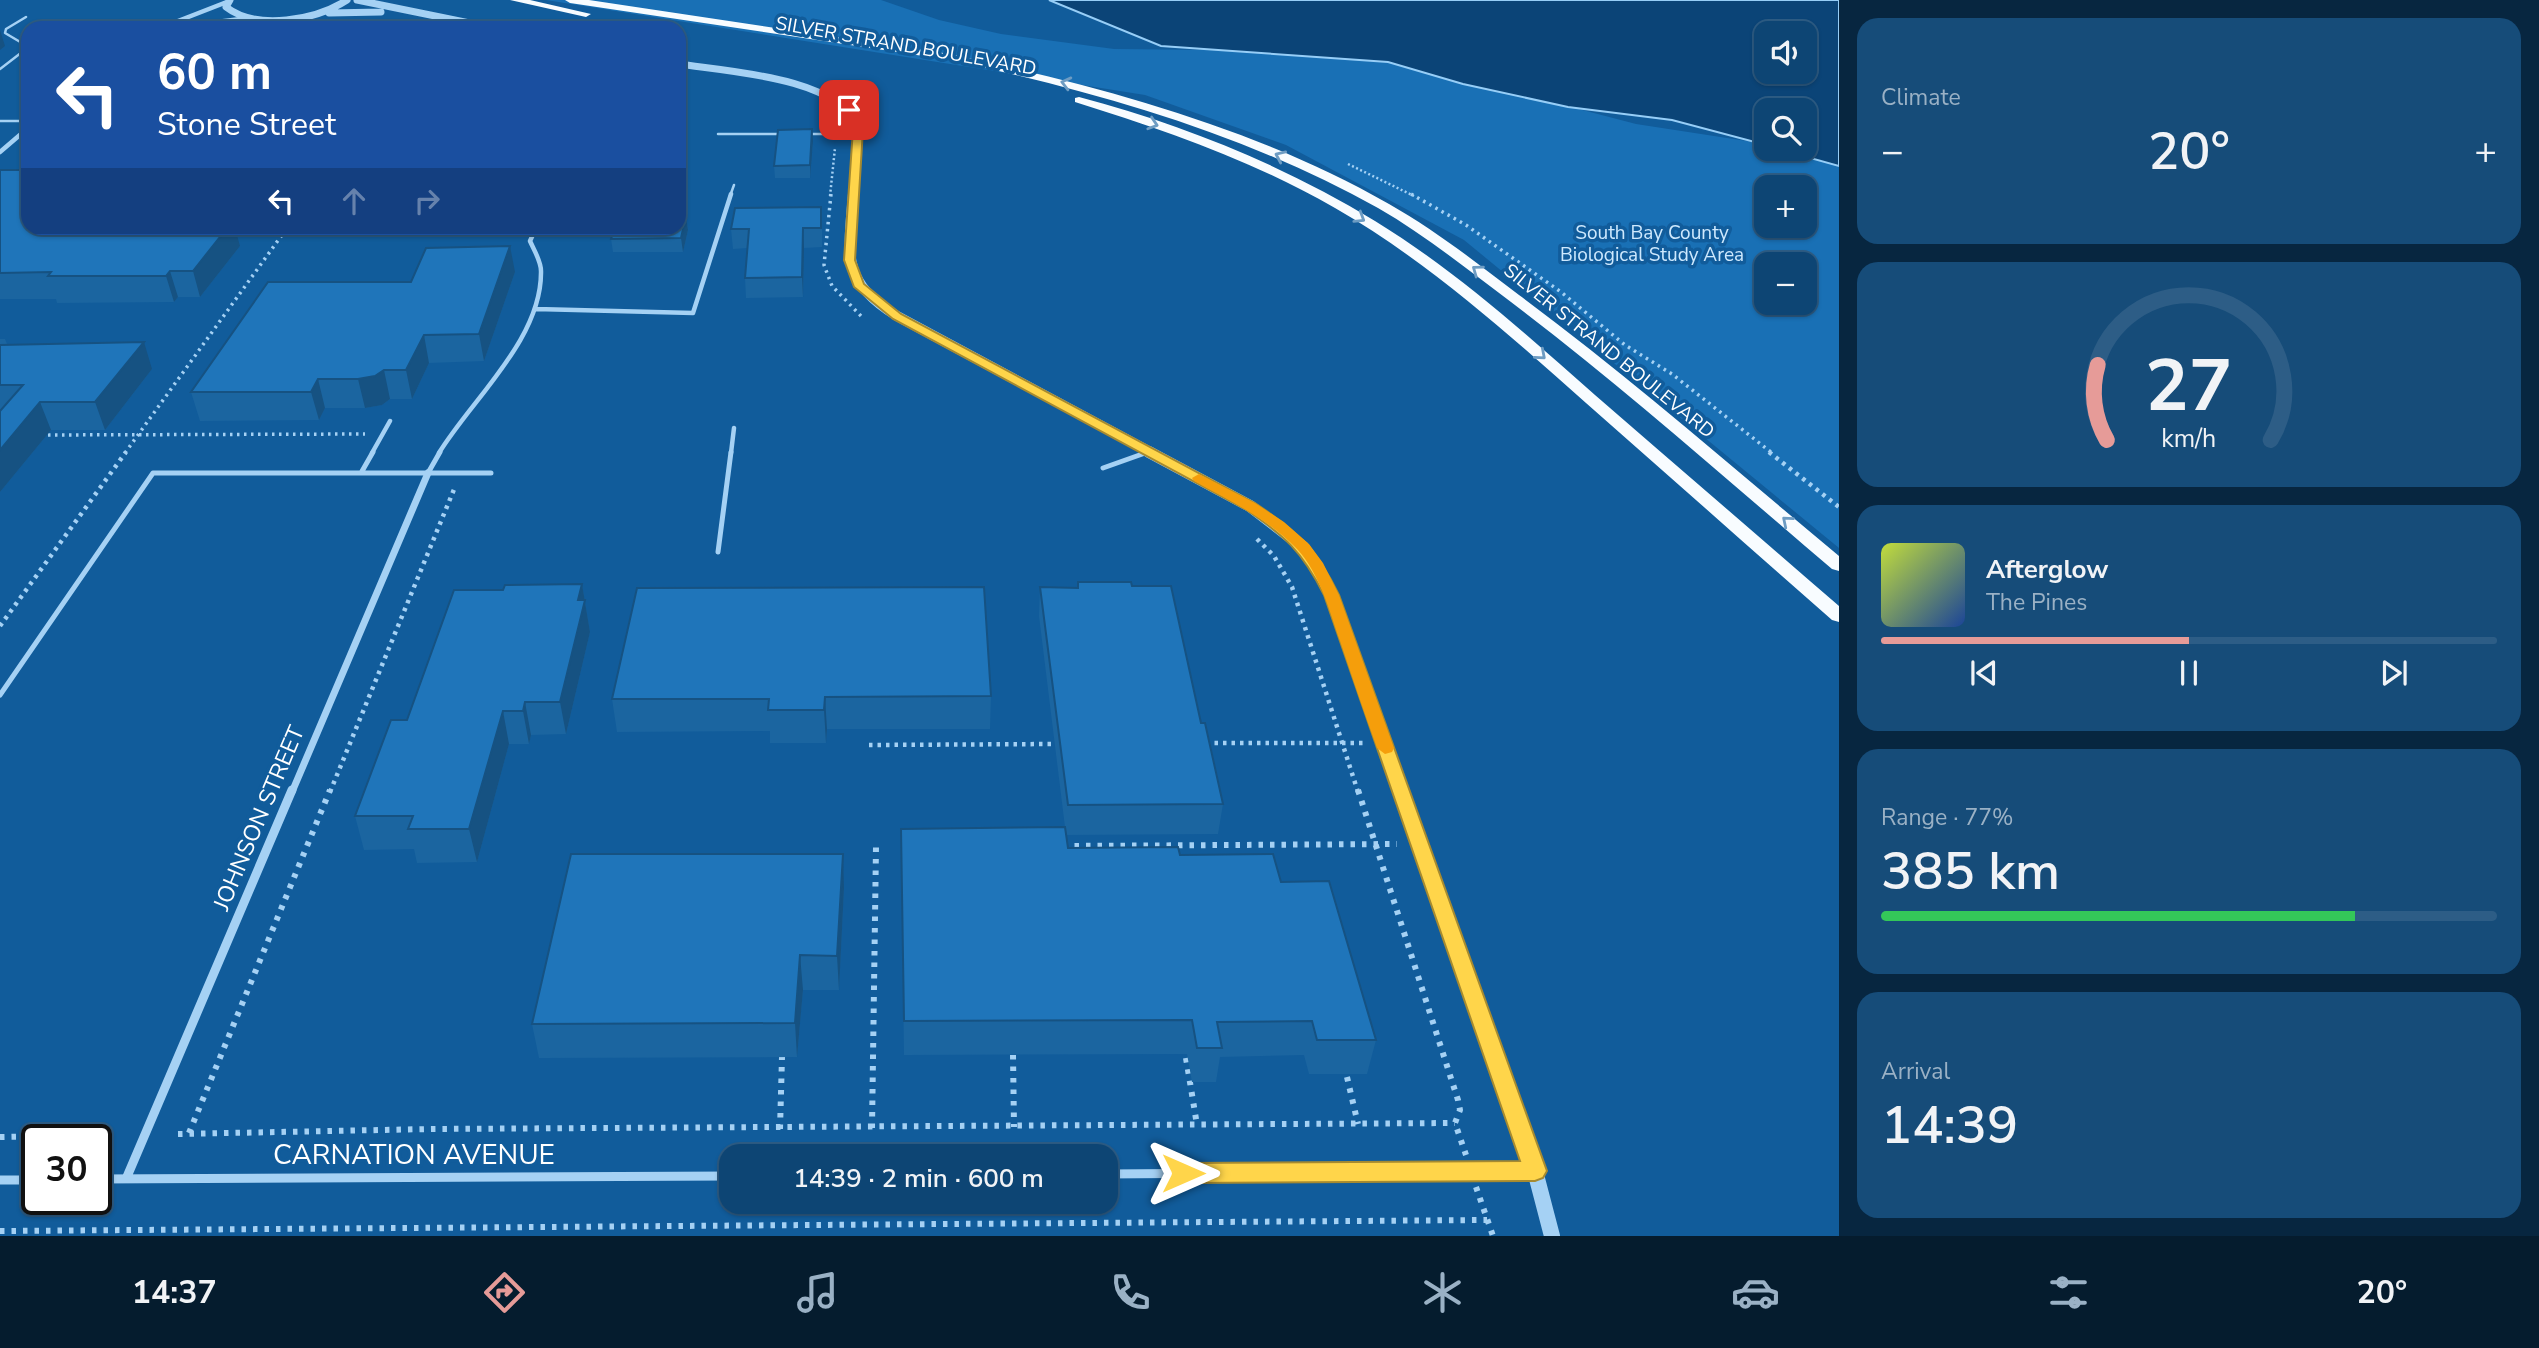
<!DOCTYPE html>
<html lang="en">
<head>
<meta charset="utf-8">
<style>
	:root { --surface:#0d4574; --page:#164c79; --text:#f1f3f6; --muted:#9ab1c5; --line:#2d5d86; --accent:#e69b98 }
	body { margin:0; font-family:"Nunito Sans",sans-serif; background:var(--page); color:var(--text); height:100vh; display:flex; flex-direction:column; font-size:26px; white-space:nowrap }
	* { box-sizing:border-box; margin:0 }
	p { font-size:23px; color:var(--muted) }
	.icon { flex:none; width:38px; height:38px; fill:none; stroke:currentColor; stroke-width:2; stroke-linecap:round; stroke-linejoin:round }
	.map { position:relative; flex:1; overflow:hidden }
	.sheet { display:flex; flex-direction:column; gap:18px; padding:18px; background:#072640; width:700px }
	.sheet>* { flex:none }
	.top-card { position:absolute; left:21px; top:21px; width:665px; height:214px; border-radius:21px; box-shadow:0 2px 5px #0004,0 0 0 2px var(--line); background:#1a4fa0; color:#fff; overflow:hidden }
	.tools { position:absolute; left:1754px; top:21px; display:grid; gap:14px }
	.tools a { display:grid; place-items:center; width:63px; height:63px; border-radius:14px; background:var(--surface); box-shadow:0 2px 5px #0004,0 0 0 2px var(--line); font-size:35px }
	.speed { position:absolute; left:21px; top:1124px; display:flex; gap:14px; font-size:35px; font-weight:700; text-align:center }
	.speed>* { display:grid; place-content:center; width:91px; height:91px; border-radius:50%; background:var(--surface); box-shadow:0 2px 5px #0004,0 0 0 2px var(--line); line-height:1 }
	.speed .limit { border:4px solid #111; border-radius:10px; background:#fff; color:#111 }
	.pin { position:absolute; display:grid; place-items:center; width:60px; height:60px; color:#fff; margin:-30px; border-radius:14px; box-shadow:0 4px 10px #0006 }
	.me { position:absolute; width:77px; margin:-38px; rotate:90deg; stroke-linejoin:round; filter:drop-shadow(0 0 5px #0008) }
	.turn { display:flex; align-items:center; gap:24px; height:147px; padding:0 21px; font-size:32px }
	.turn .icon { width:91px; height:91px; stroke-width:2.5 }
	.turn b { display:block; font-size:49px; line-height:60px }
	.lanes { display:flex; align-items:center; height:66px; padding:0 21px; background:#0003; justify-content:center; gap:35px; direction:ltr }
	.lanes .off { opacity:.35 }
	.big { font-size:52px; font-weight:600; line-height:1.1 }
	.sheet .tile { flex:1; display:flex; flex-direction:column; justify-content:center; gap:10px; min-width:0; padding:0 24px; border-radius:21px; background:var(--page) }
	.sheet .dial { align-items:center; gap:0 }
	.dial svg { height:182px; overflow:visible; fill:none; stroke:var(--line); stroke-width:7; stroke-linecap:round; text-anchor:middle }
	.dial text { fill:var(--text); stroke:none }
	.song { display:flex; align-items:center; gap:21px }
	.cover { width:84px; height:84px; border-radius:10px; background:linear-gradient(135deg,hsl(70 70% 55%),hsl(220 70% 35%)) }
	.played { height:7px; border-radius:4px; background:linear-gradient(90deg,var(--accent) 50%,var(--line) 50%) }
	.keys { display:flex; justify-content:space-around; direction:ltr }
	.heat { display:flex; justify-content:space-between; align-items:center; font-size:38px; direction:ltr }
	.charge { height:10px; border-radius:5px; background:linear-gradient(90deg,#34c759 77%,var(--line) 0) }
	.trip { position:absolute; left:719px; top:1144px; width:399px; height:70px; border-radius:21px; background:var(--surface); box-shadow:0 2px 5px #0004,0 0 0 2px var(--line); font-weight:600; line-height:70px; text-align:center }
	.tab-bar { display:flex; height:112px; justify-content:space-around; align-items:center; background:#051c2e; color:var(--muted) }
	.tab-bar .icon { width:49px; height:49px }
	.tab-bar .active { color:var(--accent) }
	.tab-bar b { font-size:32px; color:var(--text) }
	main { display:flex; flex:1; min-height:0 }
	.map>svg:first-child { display:block }
</style>
</head>
<body>
<main>
<div class="map">
<svg width="1839" height="1236" viewBox="0 0 1839 1236">
	<rect width="100%" height="100%" fill="#115c9b"/>
	<path fill="#1970b5" fill-rule="evenodd" d="M546,0H881L939,20L1001,34L1114,49L1302,51L1384,58L1636,124L1766,144V149H1797L1839,159V548L1464,240L1286,145L1145,95ZM1766,187H1804V226H1766ZM1766,264H1804V303H1766Z"/>
	<path fill="#0b4477" stroke="#97cef7" stroke-width="2" fill-rule="evenodd" d="M1049,0H1839V166L1778,149H1804V110H1766V145L1672,120L1568,107L1463,84L1388,62L1161,46ZM1766,33H1804V72H1766Z"/>
	<g fill="none" stroke-linecap="round" stroke-linejoin="round">
		<path stroke="#a5d1f4" stroke-width="2.5" stroke-dasharray="2 2.5" stroke-linecap="butt" d="M1348,164L1414,196
			M830,196L835,148"/>
		<path stroke="#a5d1f4" stroke-width="3.5" stroke-dasharray="2.5 4.5" stroke-linecap="butt" d="M831,194L824,265L832,286L862,317
			M1411,194L1466,225L1561,292L1625,345L1672,374L1772,453
			M41,435L365,434
			M125,453L287,228"/>
		<path stroke="#a5d1f4" stroke-width="4.5" stroke-dasharray="3.5 5" stroke-linecap="butt" d="M1769,452L1839,507
			M1257,539L1274,556L1292,587L1358,792
			M0,626L126,452
			M1206,743H1365
			M869,745L1057,744
			M330,792L455,487"/>
		<path stroke="#a5d1f4" stroke-width="6" stroke-dasharray="4.5 7" stroke-linecap="butt" d="M1358,790L1458,1100L1460,1110L1455,1123L1466,1155
			M1063,846L1397,844
			M1013,1055L1014,1127
			M1186,1058L1197,1125
			M1347,1077L1358,1124
			M872,1128L876,847
			M780,1129L782,1057
			M189,1133L330,790
			M178,1134L431,1129L1455,1123
			M0,1137L107,1135
			M1476,1187L1493,1236
			M0,1231L1487,1220"/>
		<path stroke="#a5d1f4" stroke-width="2.5" d="M0,69L26,49L27,46L5,33L6,29L26,17
			M0,121H28
			M718,134H782
			M805,134H858
			M730,196L734,185"/>
		<path stroke="#a5d1f4" stroke-width="4.5" d="M536,309L693,313L731,194
			M372,453L390,421
			M439,453C472,399 542,339 541,271C541,261 534,250 530,241L536,228
			M731,453L734,428
			M1144,453L1148,452"/>
		<path stroke="#a5d1f4" stroke-width="5" d="M373,452L361,473H491
			M1103,468L1148,452
			M428,473L440,452
			M718,552L731,452
			M0,695L153,473H361"/>
		<path stroke="#a5d1f4" stroke-width="4.5" d="M160,28L227,2
			M167,28L249,18
			M0,152L28,128"/>
		<path stroke="#a5d1f4" stroke-width="7" d="M292,792L428,473"/>
		<path stroke="#a5d1f4" stroke-width="9" d="M1106,1174L1535,1171
			M96,1179L732,1176
			M126,1179L292,790
			M0,1180H37"/>
		<path stroke="#a5d1f4" stroke-width="7" d="M230,0L226,7C257,31 316,20 347,0
			M357,0L494,28
			M329,13L381,12
			M679,64C724,71 838,77 857,126C862,141 854,179 853,196"/>
		<path stroke="#a5d1f4" stroke-width="10" d="M853,194C848,253 841,282 897,316L1152,453"/>
		<path stroke="#a5d1f4" stroke-width="12" d="M1149,452L1250,506L1303,547L1317,566L1331,595L1401,792"/>
		<path stroke="#a5d1f4" stroke-width="16" d="M1400,790L1535,1171L1552,1236"/>
		<path fill="#f8fcff" fill-rule="evenodd" d="M510,0H530L591,14L586,17Z
			M565,0H589L950,54C1100,86 1254,127 1389,204C1435,230 1477,263 1519,295C1630,377 1733,468 1839,556V571L1832,569C1726,479 1622,386 1511,302C1468,270 1425,235 1378,208C1246,134 1097,92 950,60L570,3Z
			M1079,97C1182,124 1285,166 1375,221C1455,270 1525,333 1595,395C1676,465 1758,536 1839,606V622L1832,620C1750,548 1668,475 1586,403C1506,332 1427,261 1335,208C1254,161 1164,130 1075,102V98Z"/>
	</g>
	<path fill="#1b65a0" d="M812,129L813,141L810,178H775L774,166Z
		M0,170L240,246L200,297H178L174,302L57,303L56,299H0Z
		M686,216L688,230L683,252H613L611,239Z
		M822,226V247L804,248L803,297L746,298L745,278L748,248L733,249L731,229Z
		M515,272L484,361L429,363L412,399H390L382,405L365,408H325L319,420L200,421L191,392L411,282Z
		M0,339H5L7,344L152,369L105,430H51L0,492Z
		M1078,582L1132,586L1201,723L1223,804L1218,834L1066,835L1068,848L1180,855L1281,882L1376,1040L1367,1074H1309L1304,1055L1220,1057L1216,1082H1192L1187,1054L904,1055L901,829L1065,827L1039,616L1040,587L1077,588Z
		M582,584L590,632L566,734L531,735L529,744H509L477,862L417,863L414,849L364,850L355,816L407,720Z
		M637,588L991,696L990,729H827L826,743H770V731L617,732L612,699Z
		M844,888L839,990H803L797,1057L539,1058L532,1024Z"/>
	<path fill="#165282" d="M0,30L5,46L0,50Z
		M812,129L813,141L810,178V165Z
		M686,216L688,230L683,252L681,238Z
		M227,228H235L240,246L200,297L193,271Z
		M803,228L804,248L803,297L802,277Z
		M510,246L515,272L484,361L479,334Z
		M170,271L178,297L174,302L166,276Z
		M424,335L429,363L412,399L406,370Z
		M144,342L152,369L105,430L95,402Z
		M384,370L390,399L382,405L365,408L358,379Z
		M318,379L325,408L319,420L311,392Z
		M40,402L51,430L0,492V450Z
		M582,584L590,632L566,734L560,702L578,600Z
		M825,697L827,729L826,743L824,710Z
		M525,702L531,735L529,744L523,711Z
		M503,711L509,744L477,862L469,829Z
		M843,854L844,888L839,990L837,956Z
		M800,955L803,990L797,1057L795,1023Z"/>
	<path fill="#1f75ba" stroke="#165282" stroke-width="2" d="M812,129L810,165L774,166L778,130Z
		M0,170H28V228H227L193,271H170L166,276H48L51,272L0,273Z
		M821,207V228H803L802,277L745,278L749,229H731L735,208Z
		M686,216L681,238L611,239L615,228H679V217Z
		M510,246L479,334L424,335L406,370H384L375,376L358,379H318L311,392H191L268,282H411L426,248Z
		M144,342L95,402H40L0,450V411L23,385H0V345Z
		M1078,582H1131L1132,586H1171L1201,723H1205L1223,804L1068,805L1040,587L1078,588Z
		M582,584L578,600H585L560,702H525L523,711H503L469,829H408L413,816H355L391,720H407L454,590H503L505,585Z
		M984,587L991,696L825,697L824,710H768L769,699H612L637,588Z
		M1065,827L1068,848L1178,847L1180,855L1273,854L1281,882L1329,881L1376,1040H1317L1312,1021L1217,1022L1222,1048H1197L1192,1020L904,1021L901,829Z
		M571,854H843L837,956L800,955L795,1023L532,1024Z"/>
	<defs><path id="oneway-chevron" d="M-2-3.5L2.5 0L-2 3.5" fill="none" stroke-width="1.6" stroke-linecap="round" stroke-linejoin="round" transform="scale(1.75)"/></defs>
	<g stroke="#6d9cc3">
		<use href="#oneway-chevron" transform="translate(1066 83) rotate(-166)"/>
		<use href="#oneway-chevron" transform="translate(1153 124) rotate(18)"/>
		<use href="#oneway-chevron" transform="translate(1280 156) rotate(-156)"/>
		<use href="#oneway-chevron" transform="translate(1360 218) rotate(32)"/>
		<use href="#oneway-chevron" transform="translate(1477 270) rotate(-144)"/>
		<use href="#oneway-chevron" transform="translate(1541 355) rotate(41)"/>
		<use href="#oneway-chevron" transform="translate(1787 521) rotate(-140)"/>
	</g>
	<path fill="#ffd54a" stroke="#a68a30" stroke-width="2" d="M846,108H852L863,129L855,260L864,284L901,314L1255,503C1298,532 1316,548 1339,595L1547,1171L1543,1178L1535,1181L1183,1183L1175,1180L1171,1173L1175,1166L1183,1163L1520,1161L1324,595C1302,551 1285,536 1245,509L893,319L854,287L844,260L853,129Z"/>
	<path fill="#f59e0b" d="M1199,474L1255,503L1284,522L1309,544L1323,563L1339,595L1394,748L1392,752L1385,754L1377,748C1364,712 1352,677 1340,641C1329,610 1320,574 1297,549C1268,519 1230,501 1194,481L1192,478Z"/>
	<g text-anchor="middle" dominant-baseline="central" stroke-width="7" stroke-linejoin="round" paint-order="stroke">
		<g font-size="19" fill="#fff" stroke="#115c9b">
			<text transform="translate(906 46) rotate(10)">SILVER STRAND BOULEVARD</text>
			<text transform="translate(1609 351) rotate(39)">SILVER STRAND BOULEVARD</text>
		</g>
		<g font-size="19" fill="#cee9fe" stroke="#115c9b">
			<text x="1652" y="233">South Bay County<tspan x="1652" dy="22">Biological Study Area</tspan></text>
		</g>
		<g font-size="23" fill="#fff" stroke="#115c9b">
			<text transform="translate(259 818) rotate(-67)">JOHNSON STREET</text>
		</g>
		<g font-size="28" fill="#fff" stroke="#115c9b">
			<text x="414" y="1155">CARNATION AVENUE</text>
		</g>
	</g>
</svg>
<div class="tools">
<a><svg class="icon" aria-label="sound" viewBox="0 0 24 24"><path d="M4 9h4l5-4v14l-5-4H4zM17 9q2 3 0 6"/></svg></a>
<a><svg class="icon" aria-label="search" viewBox="0 0 24 24"><circle cx="10" cy="10" r="6"/><path d="M15 15l6 6"/></svg></a>
<a>+</a>
<a>−</a>
</div>
<div class="speed"><div class="limit">30</div></div>
<div class="pin" style="left:849px;top:110px;background:#d93025"><svg class="icon" aria-label="arrive" viewBox="0 0 24 24"><path d="M6 21V4h12l-3 4 3 4H6"/></svg></div>
<svg class="me" style="left:1183px;top:1173px" viewBox="-20 -20 40 40"><path d="M0-17L14 15 0 8-14 15z" fill="#ffd54a" stroke="#fff" stroke-width="4"/></svg>
<div class="trip">14:39 · 2 min · 600 m</div>
<div class="top-card">
<div class="turn"><svg class="icon" aria-label="left" viewBox="0 0 24 24"><path d="M17 20v-9H6M10 6l-5 5 5 5"/></svg><div><b>60 m</b>Stone Street</div></div>
<div class="lanes"><svg class="icon" aria-label="left" viewBox="0 0 24 24"><path d="M17 20v-9H6M10 6l-5 5 5 5"/></svg><svg class="icon off" aria-label="ahead" viewBox="0 0 24 24"><path d="M12 20V5M6 11l6-6 6 6"/></svg><svg class="icon off" aria-label="right" viewBox="0 0 24 24"><path d="M7 20v-9h11M14 6l5 5-5 5"/></svg></div>
</div>
</div>
<section class="sheet">
<div class="tile"><p>Climate</p>
<div class="heat"><a>−</a><b class="big">20°</b><a>+</a></div>
</div>
<div class="tile dial"><svg viewBox="0 0 100 80">
<path d="M14 69A42 42 0 1 1 86 69"/>
<path d="M14 69A42 42 0 0 1 10 36" stroke="#e69b98"/>
<text x="50" y="56" font-size="32" font-weight="700">27</text>
<text x="50" y="72" font-size="11">km/h</text>
</svg></div>
<div class="tile">
<div class="song"><i class="cover"></i><div><b>Afterglow</b><p>The Pines</p></div></div>
<div class="played"></div>
<div class="keys"><svg class="icon" aria-label="previous" viewBox="0 0 24 24"><path d="M18 5L8 12l10 7zM5 5v14"/></svg><svg class="icon" aria-label="pause" viewBox="0 0 24 24"><path d="M8 5v14M16 5v14"/></svg><svg class="icon" aria-label="next" viewBox="0 0 24 24"><path d="M6 5l10 7-10 7zM19 5v14"/></svg></div>
</div>
<div class="tile"><p>Range · 77%</p><b class="big">385 km</b><div class="charge"></div></div>
<div class="tile"><p>Arrival</p><b class="big">14:39</b></div>
</section>
</main>
<nav class="tab-bar">
<b>14:37</b>
<svg class="icon active" aria-label="directions" viewBox="0 0 24 24"><path d="M12 3l9 9-9 9-9-9zM9 14v-3h6M13 9l2 2-2 2"/></svg>
<svg class="icon" aria-label="music" viewBox="0 0 24 24"><path d="M9 18V5l10-2v13"/><circle cx="6" cy="18" r="3"/><circle cx="16" cy="16" r="3"/></svg>
<svg class="icon" aria-label="phone" viewBox="0 0 24 24"><path d="M5 4h4l2 5-3 2q2 4 5 5l2-3 5 2v4C11 20 4 13 5 4z"/></svg>
<svg class="icon" aria-label="climate" viewBox="0 0 24 24"><path d="M12 3v18M4 7l16 10M4 17L20 7"/></svg>
<svg class="icon" aria-label="car" viewBox="0 0 24 24"><path d="M5 17H2v-5l4-1 3-4h7l3 4 3 1v5h-3M9 17h6M6 11h13"/><circle cx="7" cy="17" r="2"/><circle cx="17" cy="17" r="2"/></svg>
<svg class="icon" aria-label="filters" viewBox="0 0 24 24"><path d="M4 7h16M4 17h16"/><circle cx="9" cy="7" r="2"/><circle cx="15" cy="17" r="2"/></svg>
<b>20°</b>
</nav>
</body>
</html>
